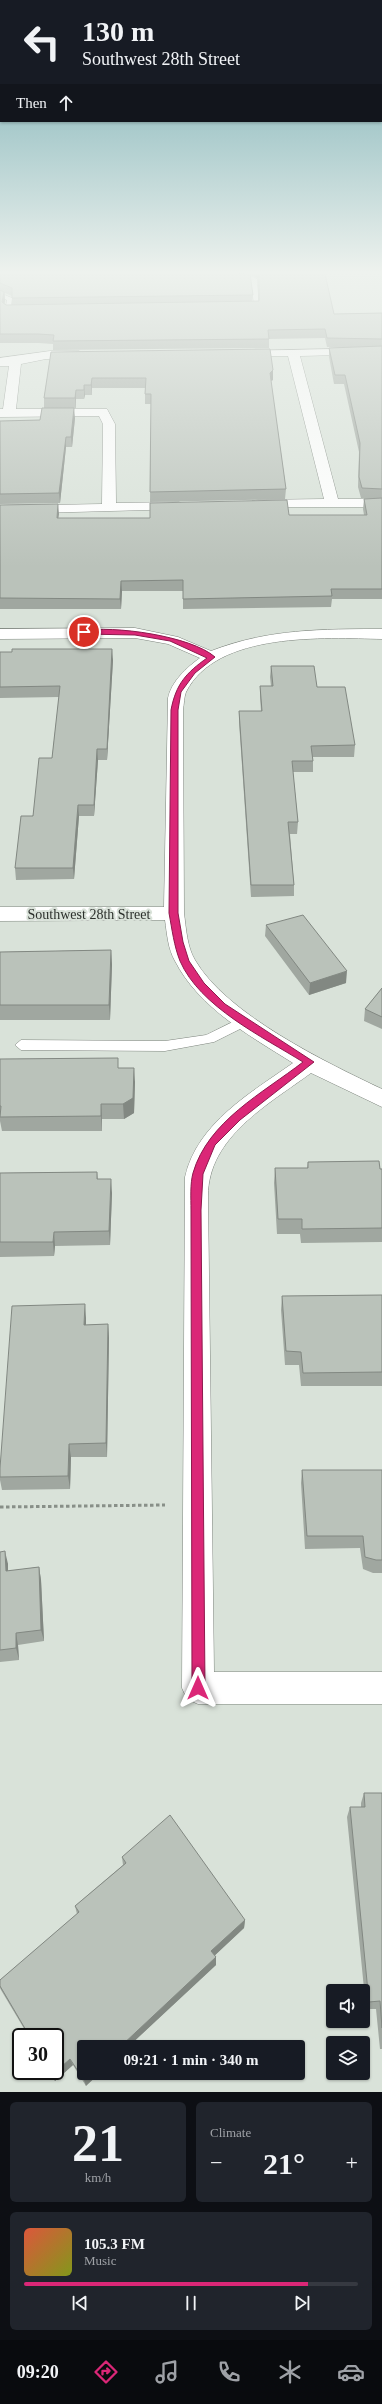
<!DOCTYPE html>
<html lang="en">
<head>
<meta charset="utf-8">
<style>
	:root { --surface:#171b24; --page:#20242c; --text:#f1f3f6; --muted:#9ea1a6; --line:#363941; --accent:#db2777 }
	body { margin:0; font-family:"Times New Roman",serif; background:var(--page); color:var(--text); height:100vh; display:flex; flex-direction:column; font-size:15px; white-space:nowrap }
	* { box-sizing:border-box; margin:0 }
	p { font-size:13px; color:var(--muted) }
	.icon { flex:none; width:22px; height:22px; fill:none; stroke:currentColor; stroke-width:2; stroke-linecap:round; stroke-linejoin:round }
	.map { position:relative; height:2092px; overflow:hidden }
	.sheet { display:flex; flex-direction:column; gap:10px; padding:10px; background:#0d0f14; flex:1 }
	.sheet>* { flex:none }
	.hud { position:absolute; left:0px; top:0px; width:382px; height:122px; box-shadow:0 1px 3px #0004; background:#171b24; color:var(--text); overflow:hidden }
	.fabs { position:absolute; left:326px; top:1984px; display:grid; gap:8px }
	.fabs a { display:grid; place-items:center; width:44px; height:44px; border-radius:4px; background:var(--surface); box-shadow:0 1px 3px #0004; font-size:20px }
	.speed { position:absolute; left:12px; top:2028px; display:flex; gap:8px; font-size:20px; font-weight:700; text-align:center }
	.speed>* { display:grid; place-content:center; width:52px; height:52px; border-radius:50%; background:var(--surface); box-shadow:0 1px 3px #0004; line-height:1 }
	.speed .limit { border:2px solid #111; border-radius:6px; background:#fff; color:#111 }
	.pin { position:absolute; display:grid; place-items:center; width:34px; height:34px; color:#fff; margin:-17px; border:2px solid #fff; border-radius:50%; box-shadow:0 1px 4px #0007 }
	.me { position:absolute; width:44px; margin:-22px; rotate:0deg; stroke-linejoin:round; filter:drop-shadow(0 0 3px #0008) }
	.turn { display:flex; align-items:center; gap:14px; height:84px; padding:0 16px; font-size:18px }
	.turn .icon { width:52px; height:52px; stroke-width:2.5 }
	.turn b { display:block; font-size:28px; line-height:34px }
	.then { display:flex; align-items:center; height:38px; padding:0 16px; background:#0003; gap:8px; font-size:15px }
	.big { font-size:30px; font-weight:600; line-height:1.1 }
	.sheet .card { flex:1; display:flex; flex-direction:column; justify-content:center; gap:6px; min-width:0; padding:0 14px; border-radius:6px; background:var(--page) }
	.sheet .dial { align-items:center; gap:0 }
	.dial b { font-size:52px; line-height:1 }
	.song { display:flex; align-items:center; gap:12px }
	.cover { width:48px; height:48px; border-radius:6px; background:linear-gradient(135deg,hsl(10 70% 55%),hsl(70 70% 35%)) }
	.played { height:4px; border-radius:2px; background:linear-gradient(90deg,var(--accent) 85%,var(--line) 85%) }
	.keys { display:flex; justify-content:space-around; direction:ltr }
	.heat { display:flex; justify-content:space-between; align-items:center; font-size:22px; direction:ltr }
	.sheet .tiles { flex:1; display:grid; gap:10px; grid-template-columns:1fr 1fr }
	.card:last-child { grid-column:span 2 }
	.trip { position:absolute; left:77px; top:2040px; width:228px; height:40px; border-radius:4px; background:var(--surface); box-shadow:0 1px 3px #0004; font-weight:600; line-height:40px; text-align:center }
	.tabs { display:flex; height:64px; justify-content:space-around; align-items:center; background:#090b0e; color:var(--muted) }
	.tabs .icon { width:28px; height:28px }
	.tabs .active { color:var(--accent) }
	.tabs b { font-size:18px; color:var(--text) }
	.map>svg:first-child { display:block }
</style>
</head>
<body>
<div class="map">
<svg width="382" height="2092" viewBox="0 0 382 2092">
	<rect width="100%" height="100%" fill="#d9e2d9"/>
	<g fill="none" stroke-linecap="round" stroke-linejoin="round">
		<g stroke="#7d847d" stroke-width="1">
			<path id="service" d="M238,274H247L257,279L259,308L245,309L242,307L254,305L251,280Z
				M0,293L12,298L11,308L22,309V311H5L7,300L0,297Z
				M245,1016L251,1021L250,1024L214,1042L165,1051L21,1050L15,1045L21,1040L165,1041L206,1035Z"/>
		</g>
		<g stroke="#7d847d" stroke-width="1">
			<path id="minor" d="M382,348V354L300,356L338,499H382V507H252L250,504L252,501L257,500L324,499L288,356H242L236,353L238,351Z
				M50,351H79L85,355L79,359H46L21,364L16,409H107L115,424L116,503L179,502L186,506L184,509L0,514V506L102,504L103,424L99,416L0,417V409H3L9,366H0V358Z
				M135,628L178,637L211,651C267,629 323,629 382,629V639C325,638 217,631 186,692C184,697 184,704 183,710L184,913C186,928 187,947 195,960C226,1014 327,1063 382,1089V1107L311,1073C269,1104 208,1137 208,1196L214,1672H382V1704H198L187,1699L182,1688L185,1177C197,1123 252,1092 293,1063C250,1036 199,1008 175,961C168,949 167,934 165,920L0,921V907H164L168,698C171,682 187,667 200,658L168,644L135,638L0,639V629Z"/>
		</g>
		<path stroke="#888f88" stroke-width="3" stroke-dasharray="3.5 2.5" stroke-linecap="butt" d="M0,1507L165,1505"/>
		<use href="#service" fill="#fff" fill-rule="evenodd"/>
		<use href="#minor" fill="#fff" fill-rule="evenodd"/>
	</g>
	<path fill="#a0a7a0" fill-rule="evenodd" d="M0,274L253,295L252,301H259L258,279L250,274H325L334,314L382,313V599H332L331,607L183,609V591H122L121,609H0V505L58,504V518H150L289,515H364L363,509L364,499L370,498H361L358,487L359,452L344,384H334L329,357V348L340,347H327L325,338L269,339V348L53,350V344L39,343H0ZM5,293L12,296V305H6L4,303L5,301Z
		M51,352L273,380L271,381L286,489L285,499L150,502L151,404H145V388H92V395H85L84,399H76V408H44V398Z
		M75,418L72,447H66L60,503L0,504V421L40,420Z
		M0,652L113,660L107,760H98L94,816H79L74,879L16,880L15,868L52,758L59,697L0,698Z
		M271,666L317,687L355,745L354,757H313V772H293L298,822L297,834H290L294,885V896L251,897L239,722V711H261L260,696V686H271L270,677Z
		M266,925L346,983L309,995L265,936Z
		M111,950L112,965L110,1020H0V952Z
		M382,988V1029L364,1021L365,1009Z
		M0,1059L118,1068L135,1082L134,1113L124,1119H102V1131H2L0,1121Z
		M308,1162L382,1169V1242L301,1243L300,1234H277L274,1183L275,1168H307Z
		M97,1172L98,1179L112,1193L110,1245L55,1246L54,1256L0,1257V1173Z
		M382,1295V1386H301L299,1365H285L281,1310L282,1296Z
		M86,1318V1325L108,1324L109,1338L107,1457H71L70,1489L2,1490L0,1480V1468Z
		M302,1470H382V1573H373L363,1569L360,1548L305,1549L301,1483Z
		M0,1552L8,1564V1571L39,1567L41,1580L44,1641L18,1645L19,1660L0,1662Z
		M364,1793H382V2049H380L376,2009H366L347,1817L350,1807H361V1803Z
		M122,1857L245,1920L244,1928L215,1955L216,1965L128,2047H84L86,2086L73,2065L55,2081L49,2071H55V2037H29L1,1990L0,1988V1980L77,1914L75,1906L123,1865Z"/>
	<path fill="#828882" d="M4,292L5,301L3,311L2,302Z
		M273,370V380L269,382L270,373Z
		M92,378V395L91,385Z
		M84,385L85,395L84,399Z
		M76,390V408L75,398Z
		M74,408L75,418L72,447L71,437Z
		M66,437V447L60,503L59,493Z
		M58,504L59,514L57,528V518Z
		M121,581L122,591L121,609L120,599Z
		M112,649L113,660L107,760V749Z
		M97,749L98,760L94,816V805Z
		M78,805L79,816L74,879L73,868Z
		M111,950L112,965L110,1020L109,1005Z
		M347,971L346,983L309,995L310,983Z
		M134,1068L135,1082L134,1113L124,1119L123,1104Z
		M101,1104L102,1119V1131L101,1116Z
		M111,1179L112,1193L110,1245L109,1231Z
		M54,1232L55,1246L54,1256L53,1242Z
		M85,1304L86,1318V1339L84,1325Z
		M108,1324L109,1338L107,1457L106,1443Z
		M69,1444L71,1457L70,1489L68,1476Z
		M5,1551L8,1564V1583L6,1571Z
		M39,1567L41,1580L44,1641L41,1630Z
		M16,1633L18,1645L19,1660L16,1648Z
		M245,1920L244,1928L211,1959V1951Z
		M216,1957V1965L128,2047H120Z
		M70,2059L73,2065L55,2081L52,2075Z
		M92,2073H100L86,2086L84,2080Z"/>
	<path fill="#bac2ba" stroke="#828882" d="M0,274H250L253,295L12,298V288L0,283Z
		M259,274H325L334,314L382,313V339L327,338L325,329L268,330L269,339L53,341L54,335L38,334H0V290L4,292L2,302L6,305L259,301Z
		M382,346V489L362,488L359,477L360,443L345,375H335L329,348Z
		M270,349L273,370L270,373L286,489L150,492L151,394H145L146,378H92L91,385H84V390H76L75,398H44L51,352Z
		M42,408H74L71,437H66L59,493L0,494V421L40,420Z
		M382,498V589H331L332,596L183,599V580L121,581L120,599L0,598V505L58,504L57,518H150V503L287,500L289,515H367L364,499Z
		M12,649H112L107,749H97L94,805H78L73,868H15L21,816H33L39,758H52L60,686L0,687V652H12Z
		M271,666H314L317,687H345L355,745L311,746L313,761H292L298,822H288L294,885H251L239,711H262L260,686H273Z
		M303,915L347,971L310,983L266,925Z
		M111,950L109,1005H0V952Z
		M382,988V1017L365,1009Z
		M118,1058V1068H134L133,1098L123,1104H101V1116L0,1117L1,1106H0V1059Z
		M379,1161L380,1169H382V1228L302,1229V1219H278L275,1168H308V1162Z
		M97,1172V1179H111L109,1231L54,1232L53,1242H0V1173Z
		M382,1295V1372L303,1373L301,1352L286,1351L282,1296Z
		M85,1304L84,1325L108,1324L106,1443L69,1444L68,1476L0,1477V1468L12,1306Z
		M302,1470H382V1560H376L365,1557L363,1536H307Z
		M5,1551L6,1571L39,1567L41,1630L16,1633V1648L0,1650V1552Z
		M364,1793H382V2028L380,2001L369,2002L350,1807H365Z
		M170,1815L245,1920L211,1951L216,1957L120,2047H84V2073H92L84,2080L70,2059L52,2075L50,2071H55V2037H30L0,1986V1980L79,1912L75,1906L126,1863L122,1857Z"/>
	<linearGradient id="sky" x2="0" y2="1"><stop stop-color="#6ca8ae"/><stop offset="0.48" stop-color="#eef2ee"/><stop offset="1" stop-color="#eef2ee" stop-opacity="0"/></linearGradient>
	<rect width="382" height="567" fill="url(#sky)"/>
	<path fill="#db2777" stroke="#8e194d" d="M82,631C113,625 191,636 215,657L195,673L181,692L178,710V913L183,942L189,961L204,983L225,1004L314,1062L240,1120L215,1145L203,1174L201,1210L205,1688L203,1693L198,1695L193,1693L192,1688L191,1210C191,1198 190,1184 193,1173C208,1121 263,1093 303,1062C263,1037 200,1007 180,961C174,946 172,929 169,913L171,710C176,684 186,673 207,658L170,641L135,635L84,634Z"/>
	<g text-anchor="middle" dominant-baseline="central" stroke-width="4" stroke-linejoin="round" paint-order="stroke">
		<g font-size="14" fill="#2c302c" stroke="#d9e2d9">
			<text x="89" y="914">Southwest 28th Street</text>
		</g>
	</g>
</svg>
<div class="fabs">
<a><svg class="icon" aria-label="sound" viewBox="0 0 24 24"><path d="M4 9h4l5-4v14l-5-4H4zM17 9q2 3 0 6"/></svg></a>
<a><svg class="icon" aria-label="layers" viewBox="0 0 24 24"><path d="M12 4l9 5-9 5-9-5zM3 14l9 5 9-5"/></svg></a>
</div>
<div class="speed"><div class="limit">30</div></div>
<div class="pin" style="left:84px;top:632px;background:#d93025"><svg class="icon" aria-label="arrive" viewBox="0 0 24 24"><path d="M6 21V4h12l-3 4 3 4H6"/></svg></div>
<svg class="me" style="left:198px;top:1688px" viewBox="-20 -20 40 40"><path d="M0-17L14 15 0 8-14 15z" fill="#db2777" stroke="#fff" stroke-width="4"/></svg>
<div class="trip">09:21 · 1 min · 340 m</div>
<div class="hud">
<div class="turn"><svg class="icon" aria-label="left" viewBox="0 0 24 24"><path d="M17 20v-9H6M10 6l-5 5 5 5"/></svg><div><b>130 m</b>Southwest 28th Street</div></div>
<div class="then">Then<svg class="icon" aria-label="ahead" viewBox="0 0 24 24"><path d="M12 20V5M6 11l6-6 6 6"/></svg></div>
</div>
</div>
<section class="sheet">
<div class="tiles">
<div class="card dial"><b>21</b><p>km/h</p></div>
<div class="card"><p>Climate</p>
<div class="heat"><a>−</a><b class="big">21°</b><a>+</a></div>
</div>
<div class="card">
<div class="song"><i class="cover"></i><div><b>105.3 FM</b><p>Music</p></div></div>
<div class="played"></div>
<div class="keys"><svg class="icon" aria-label="previous" viewBox="0 0 24 24"><path d="M18 5L8 12l10 7zM5 5v14"/></svg><svg class="icon" aria-label="pause" viewBox="0 0 24 24"><path d="M8 5v14M16 5v14"/></svg><svg class="icon" aria-label="next" viewBox="0 0 24 24"><path d="M6 5l10 7-10 7zM19 5v14"/></svg></div>
</div>
</div>
</section>
<nav class="tabs">
<b>09:20</b>
<svg class="icon active" aria-label="directions" viewBox="0 0 24 24"><path d="M12 3l9 9-9 9-9-9zM9 14v-3h6M13 9l2 2-2 2"/></svg>
<svg class="icon" aria-label="music" viewBox="0 0 24 24"><path d="M9 18V5l10-2v13"/><circle cx="6" cy="18" r="3"/><circle cx="16" cy="16" r="3"/></svg>
<svg class="icon" aria-label="phone" viewBox="0 0 24 24"><path d="M5 4h4l2 5-3 2q2 4 5 5l2-3 5 2v4C11 20 4 13 5 4z"/></svg>
<svg class="icon" aria-label="climate" viewBox="0 0 24 24"><path d="M12 3v18M4 7l16 10M4 17L20 7"/></svg>
<svg class="icon" aria-label="car" viewBox="0 0 24 24"><path d="M5 17H2v-5l4-1 3-4h7l3 4 3 1v5h-3M9 17h6M6 11h13"/><circle cx="7" cy="17" r="2"/><circle cx="17" cy="17" r="2"/></svg>
</nav>
</body>
</html>
